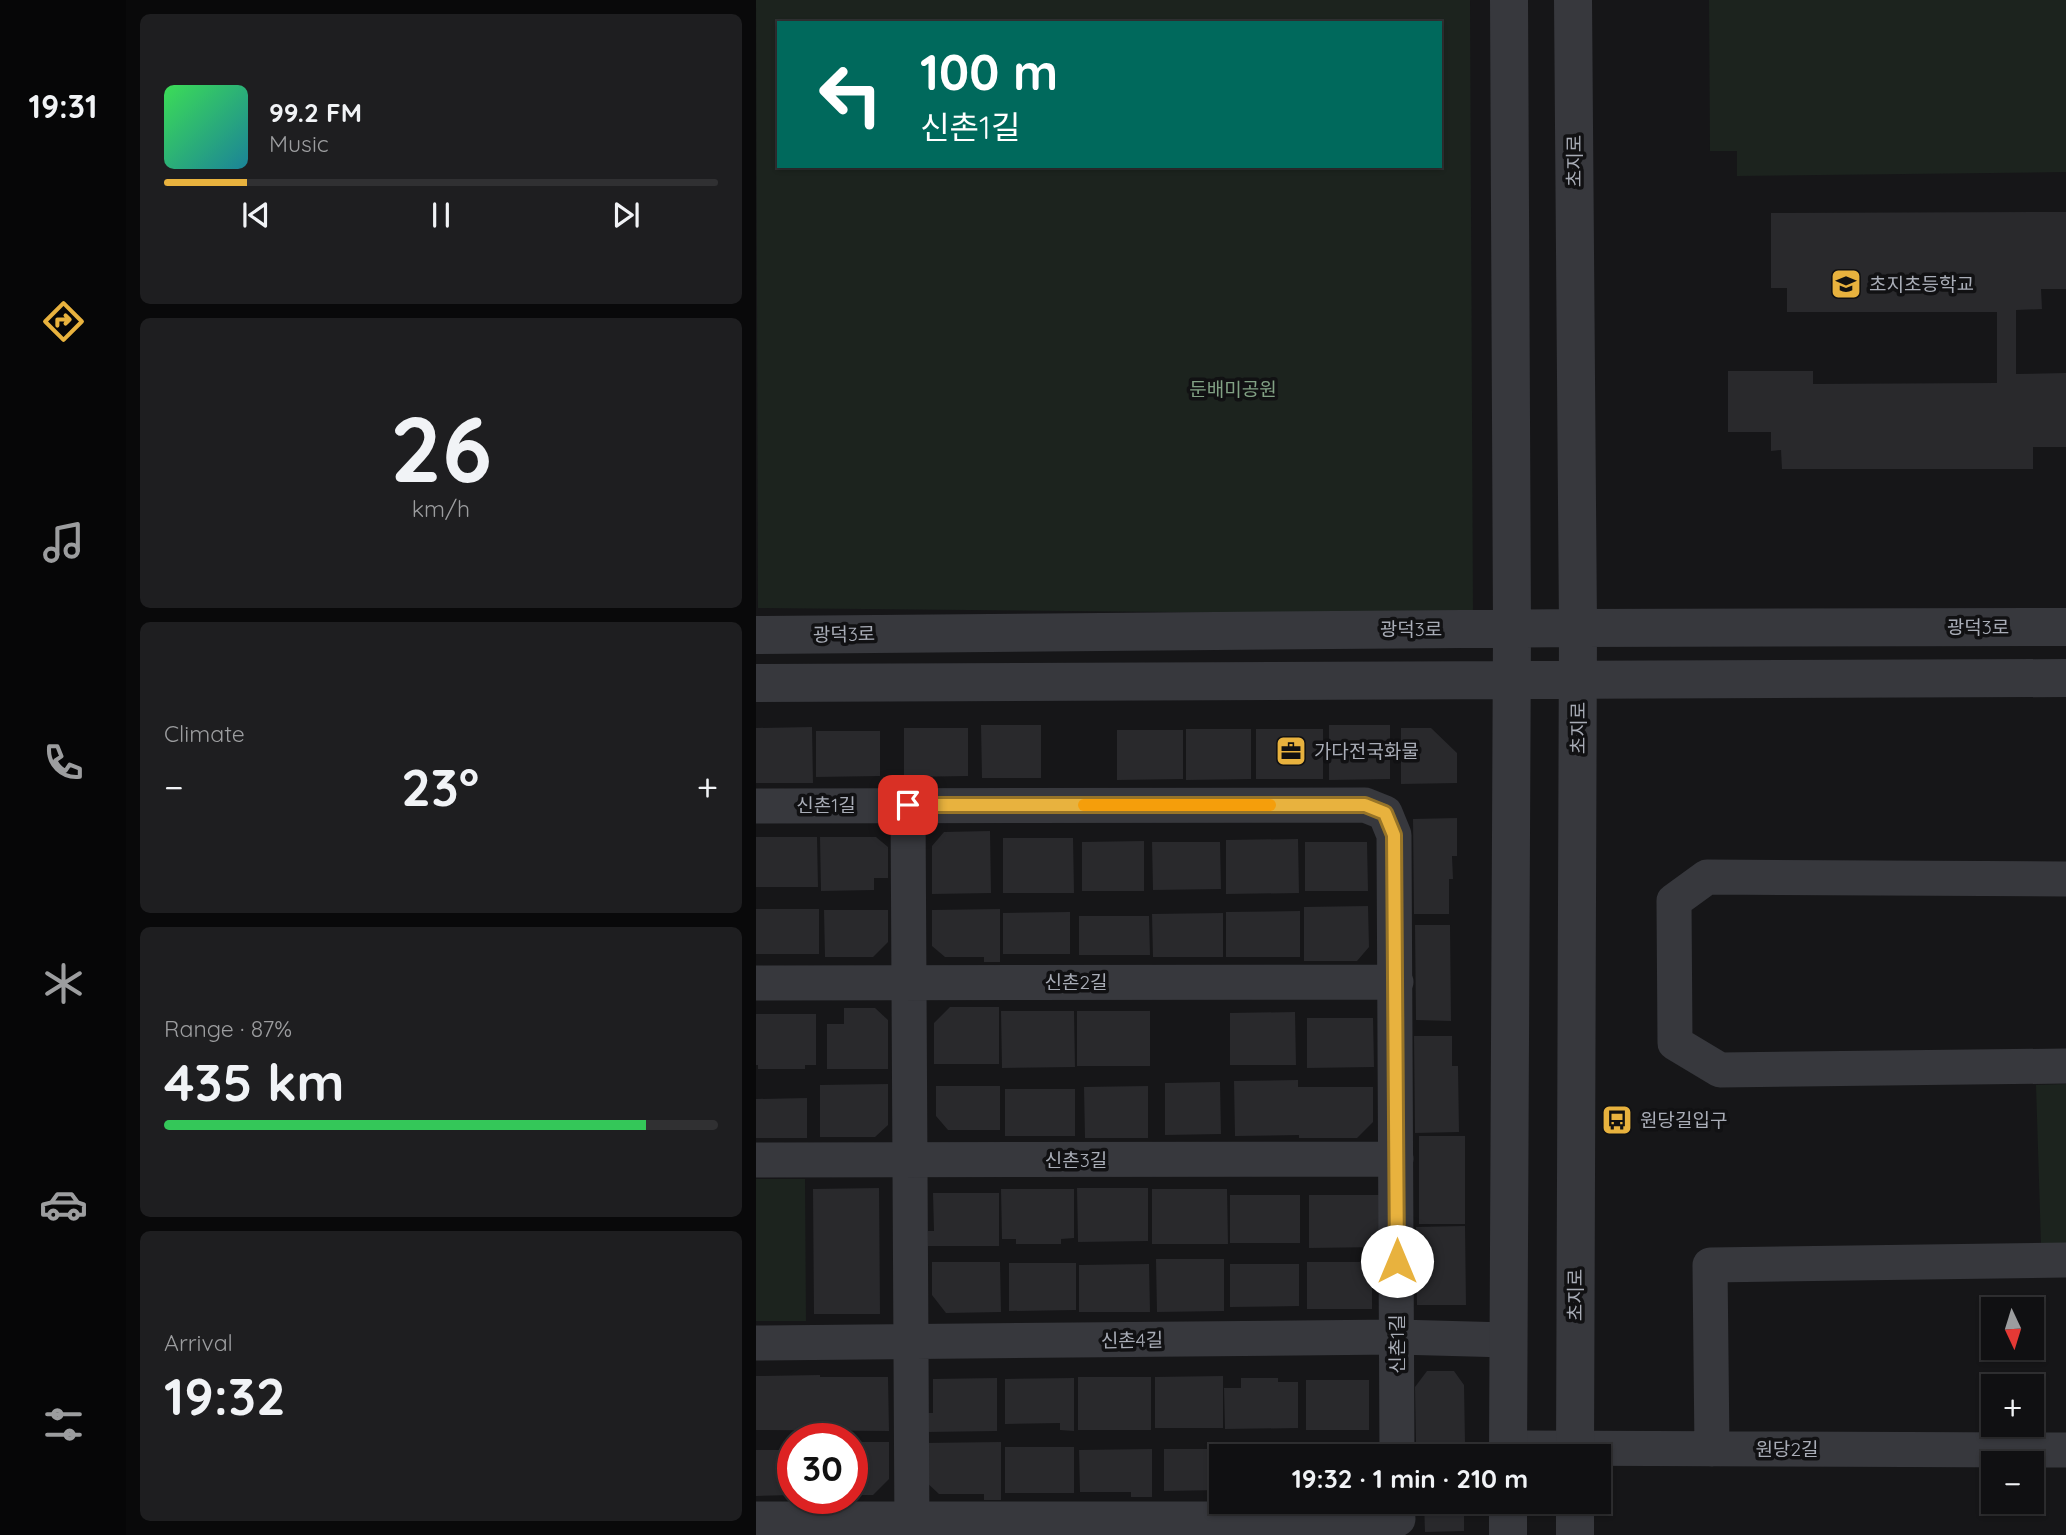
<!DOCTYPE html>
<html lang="en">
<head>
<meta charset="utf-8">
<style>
	:root { --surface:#101012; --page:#1e1e20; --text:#f1f3f6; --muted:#9c9d9f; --line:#303032; --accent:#e8b23e }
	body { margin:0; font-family:Quicksand,"Noto Sans KR",sans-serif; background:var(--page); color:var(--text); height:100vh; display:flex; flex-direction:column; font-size:26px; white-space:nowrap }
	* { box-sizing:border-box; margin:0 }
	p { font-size:23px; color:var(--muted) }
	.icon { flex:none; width:38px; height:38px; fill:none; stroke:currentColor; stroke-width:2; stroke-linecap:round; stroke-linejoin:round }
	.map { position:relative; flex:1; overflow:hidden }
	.panel { display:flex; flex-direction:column; gap:14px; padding:14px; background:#09090a; width:630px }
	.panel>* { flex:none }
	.top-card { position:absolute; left:21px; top:21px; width:665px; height:147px; border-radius:0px; box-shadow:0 2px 5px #0004,0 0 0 2px var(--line); background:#00695c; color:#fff; overflow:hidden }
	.needle { width:46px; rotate:176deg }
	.buttons { position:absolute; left:1225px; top:1297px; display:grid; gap:14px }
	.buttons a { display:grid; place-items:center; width:63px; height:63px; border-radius:0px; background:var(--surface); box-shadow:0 2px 5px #0004,0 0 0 2px var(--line); font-size:35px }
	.speed { position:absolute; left:21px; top:1423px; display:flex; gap:14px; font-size:35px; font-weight:700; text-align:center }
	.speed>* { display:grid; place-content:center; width:91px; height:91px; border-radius:50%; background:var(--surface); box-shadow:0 2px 5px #0004,0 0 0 2px var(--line); line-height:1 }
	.speed .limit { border:10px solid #d22; background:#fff; color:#111 }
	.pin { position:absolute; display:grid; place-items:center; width:60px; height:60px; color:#fff; margin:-30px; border-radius:14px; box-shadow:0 4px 10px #0006 }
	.me { position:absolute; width:77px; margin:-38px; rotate:0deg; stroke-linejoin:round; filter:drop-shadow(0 0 5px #0008) }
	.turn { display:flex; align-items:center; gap:24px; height:147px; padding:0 28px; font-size:32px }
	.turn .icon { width:91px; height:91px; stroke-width:2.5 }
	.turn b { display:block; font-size:49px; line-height:60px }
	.big { font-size:52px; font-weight:700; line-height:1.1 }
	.panel .widget { flex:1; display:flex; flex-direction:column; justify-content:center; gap:10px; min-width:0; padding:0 24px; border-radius:10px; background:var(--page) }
	.panel .dial { align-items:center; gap:0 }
	.dial b { font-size:91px; line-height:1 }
	.song { display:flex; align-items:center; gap:21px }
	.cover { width:84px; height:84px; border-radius:10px; background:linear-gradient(135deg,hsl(130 70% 55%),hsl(190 70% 35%)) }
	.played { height:7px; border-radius:4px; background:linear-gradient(90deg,var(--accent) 15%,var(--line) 15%) }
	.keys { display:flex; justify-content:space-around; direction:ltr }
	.heat { display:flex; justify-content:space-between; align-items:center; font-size:38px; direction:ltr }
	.charge { height:10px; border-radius:5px; background:linear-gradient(90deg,#34c759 87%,var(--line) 0) }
	.trip { position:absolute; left:453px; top:1444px; width:402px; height:70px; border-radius:0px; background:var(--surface); box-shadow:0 2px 5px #0004,0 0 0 2px var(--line); font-weight:700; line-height:70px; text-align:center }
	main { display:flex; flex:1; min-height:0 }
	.menu { display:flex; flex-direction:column; width:126px; justify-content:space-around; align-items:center; background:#060607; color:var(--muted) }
	.menu .icon { width:49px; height:49px }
	.menu .current { color:var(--accent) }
	.menu b { font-size:32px; color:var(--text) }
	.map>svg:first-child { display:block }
</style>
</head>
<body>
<main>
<nav class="menu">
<b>19:31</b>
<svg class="icon current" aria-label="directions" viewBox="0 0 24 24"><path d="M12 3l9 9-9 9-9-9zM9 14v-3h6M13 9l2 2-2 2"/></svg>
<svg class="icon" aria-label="music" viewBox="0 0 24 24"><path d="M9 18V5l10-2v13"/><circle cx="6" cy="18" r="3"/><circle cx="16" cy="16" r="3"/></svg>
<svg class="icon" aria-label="phone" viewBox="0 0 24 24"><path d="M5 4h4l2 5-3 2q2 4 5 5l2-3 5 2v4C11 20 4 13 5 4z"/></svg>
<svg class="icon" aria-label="climate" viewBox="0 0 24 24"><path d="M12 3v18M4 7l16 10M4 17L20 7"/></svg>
<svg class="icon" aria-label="car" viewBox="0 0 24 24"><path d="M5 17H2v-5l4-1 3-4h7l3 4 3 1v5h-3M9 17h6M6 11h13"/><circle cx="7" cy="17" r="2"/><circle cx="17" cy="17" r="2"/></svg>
<svg class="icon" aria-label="filters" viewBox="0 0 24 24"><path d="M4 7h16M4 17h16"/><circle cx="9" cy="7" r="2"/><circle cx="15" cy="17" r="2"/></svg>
</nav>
<section class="panel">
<div class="widget">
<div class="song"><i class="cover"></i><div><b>99.2 FM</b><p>Music</p></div></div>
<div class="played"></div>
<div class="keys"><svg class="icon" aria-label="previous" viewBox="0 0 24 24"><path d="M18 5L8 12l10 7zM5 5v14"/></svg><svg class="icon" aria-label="pause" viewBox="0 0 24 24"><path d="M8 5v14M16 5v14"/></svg><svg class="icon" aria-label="next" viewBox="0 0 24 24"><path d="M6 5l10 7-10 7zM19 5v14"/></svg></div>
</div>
<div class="widget dial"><b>26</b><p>km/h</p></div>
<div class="widget"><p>Climate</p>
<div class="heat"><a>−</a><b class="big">23°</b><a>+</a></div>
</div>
<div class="widget"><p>Range · 87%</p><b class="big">435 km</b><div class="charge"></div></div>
<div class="widget"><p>Arrival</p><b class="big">19:32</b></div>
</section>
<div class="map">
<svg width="1310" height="1535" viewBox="0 0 1310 1535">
	<rect width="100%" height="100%" fill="#161618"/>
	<path fill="#1c231e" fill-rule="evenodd" d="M0,0H714L717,615L2,608ZM23,23H684V166H23Z
		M953,0H1310V172L981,176V151H954Z
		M1310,1084V1245H1285L1280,1085Z
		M0,1179H49L50,1321H0Z"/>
	<path fill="#29292c" d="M1310,212V289H1285L1286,309L1260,310V374L1310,373V447H1277V469H1026L1025,450L1015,451V432H972V371H1057V384L1241,383V312H1031V288H1015V213Z
		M225,725H285V778H226Z
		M573,725H634V779L573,780Z
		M56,727L57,783H0V728Z
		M148,728H212V776L148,777Z
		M645,728H675L701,753V783L645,784Z
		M430,729H495V779L430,780Z
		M500,729H567V779H500Z
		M361,730H427V779L361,780Z
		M60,731H124V776L60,777Z
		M701,818V856H696L697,879H693V914H658L657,819Z
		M234,831L235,893L176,894V846L188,832Z
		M0,837H61L62,887H0Z
		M64,837H120L132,847V878H118V890L65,891Z
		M247,838H317L318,893H247Z
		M542,839L543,893L470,894V840Z
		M388,841V891H326V842Z
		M396,842H464L465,889L397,890Z
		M549,842H611L612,891H549Z
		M612,906L613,947L601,961H548V907Z
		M0,909H63V954H0Z
		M244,909V962H228V957H189L176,946V910Z
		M68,910H132V942L117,957H69Z
		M544,911V957H470V912Z
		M314,912V954H247V913Z
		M467,913V957H397L396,914Z
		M323,916H393L394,955H323Z
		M659,925H694L695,1021L660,1020Z
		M194,1007H243V1064H178V1023Z
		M88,1008H119L132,1020V1069H71V1024H88Z
		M245,1011H318L319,1067L246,1068Z
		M321,1011H394V1066H321Z
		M539,1012L540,1065H474V1013Z
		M0,1014H60V1065H49V1069H2V1065H0Z
		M551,1018H617L618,1067L551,1068Z
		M658,1036H696V1066H702L703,1132L659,1133Z
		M542,1080V1087H617V1122L601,1138H543V1135L479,1136L478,1081Z
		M464,1082L465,1134L409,1135V1083Z
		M132,1084V1125L119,1137H64V1085Z
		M180,1086H244V1130H192L180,1116Z
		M392,1086V1138H329L328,1087Z
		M249,1089H319V1136H249Z
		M51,1098V1138H0V1099Z
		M663,1136H709V1224H663Z
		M123,1188L124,1314H58L57,1189Z
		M321,1188H392V1241L322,1242Z
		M245,1189H318V1238L305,1239V1244H260V1239H246Z
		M396,1189H471L472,1244H396Z
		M177,1193H243V1246H172V1231H178Z
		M474,1195H544V1243H474Z
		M553,1195H624V1247L553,1248Z
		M709,1226L710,1305H661L660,1227Z
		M400,1259H468V1311L401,1312Z
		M176,1262H244L245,1312L190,1313L176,1295Z
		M551,1262H616V1309H551Z
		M253,1263H320V1310L253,1311Z
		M393,1264L394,1312H323V1265Z
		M474,1264H543V1306L474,1307Z
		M671,1371H698L708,1385L709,1443L660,1444L659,1387Z
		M64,1375V1377H132L133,1431L0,1430V1376Z
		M467,1376V1428H399V1377Z
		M322,1377H395V1430H322Z
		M241,1378V1431L171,1432V1413H177V1379Z
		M318,1378V1431L304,1430V1423L249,1424V1379Z
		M485,1378H522V1382H542V1428L469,1429L468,1388H485Z
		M550,1380H613V1430H550Z
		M96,1442H133V1479L117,1495H96Z
		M245,1442V1500H228V1494H183L169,1481L168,1443Z
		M249,1447H318V1493H249Z
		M545,1447H614V1456H545Z
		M668,1447H708V1456H668Z
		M544,1448V1456H474V1449Z
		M396,1449V1497H375V1492H324L323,1450Z
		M408,1449H469V1456H466V1490L408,1491Z
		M0,1450H37V1495L0,1496Z
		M668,1502H708V1531L669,1532Z"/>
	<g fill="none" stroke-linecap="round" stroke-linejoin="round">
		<path stroke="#37383d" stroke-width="35" d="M152,805L156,1535
			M0,806L609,805L629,813L638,835L641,1456
			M1310,879L951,877L918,901L919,1043L964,1070L1310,1066
			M0,983L640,982
			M0,1160L640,1159
			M0,1343L641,1337L752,1340
			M752,1448L1310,1450
			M956,1449L954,1265L1310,1260
			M0,1519H642"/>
		<path stroke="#37383d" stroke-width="38" d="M817,0L822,628L819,1456
			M0,635L822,628L1310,627
			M0,683L1310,678
			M752,1456L756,629L753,0
			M752,1502V1535
			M819,1502V1535"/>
	</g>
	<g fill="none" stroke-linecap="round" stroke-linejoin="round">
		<g stroke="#977428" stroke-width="18">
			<path id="route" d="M152,805H609L629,813L638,835L641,1261"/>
		</g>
		<use href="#route" stroke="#e8b23e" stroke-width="12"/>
		<path stroke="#f59e0b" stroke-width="12" d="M328,805H514"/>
	</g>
	<defs>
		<g id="school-square" transform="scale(1.575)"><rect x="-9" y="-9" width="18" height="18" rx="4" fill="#e8b23e" stroke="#111113"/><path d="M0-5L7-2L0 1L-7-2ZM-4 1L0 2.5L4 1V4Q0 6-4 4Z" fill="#111"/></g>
		<g id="office-square" transform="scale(1.575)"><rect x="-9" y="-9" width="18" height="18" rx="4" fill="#e8b23e" stroke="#111113"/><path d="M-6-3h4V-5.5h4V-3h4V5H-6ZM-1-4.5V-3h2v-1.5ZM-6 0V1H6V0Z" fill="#111"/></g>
		<g id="bus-square" transform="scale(1.575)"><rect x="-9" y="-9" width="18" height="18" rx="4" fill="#e8b23e" stroke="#111113"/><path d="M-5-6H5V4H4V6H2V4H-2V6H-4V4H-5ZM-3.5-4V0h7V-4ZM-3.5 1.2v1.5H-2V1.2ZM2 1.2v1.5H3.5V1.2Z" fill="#111"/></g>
	</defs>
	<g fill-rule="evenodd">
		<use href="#school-square" x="1090" y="284"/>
		<use href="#office-square" x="535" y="751"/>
		<use href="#bus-square" x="861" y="1120"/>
	</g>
	<g text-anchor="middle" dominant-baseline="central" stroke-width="7" stroke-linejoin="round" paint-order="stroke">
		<g font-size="19" fill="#a9adb7" stroke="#111113">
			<text transform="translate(818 161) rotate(-90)">초지로</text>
			<text x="1222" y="627">광덕3로</text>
			<text x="655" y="629">광덕3로</text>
			<text transform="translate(88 634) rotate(-1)">광덕3로</text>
			<text transform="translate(822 728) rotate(-90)">초지로</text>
			<text x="70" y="805">신촌1길</text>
			<text x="320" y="982">신촌2길</text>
			<text x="320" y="1160">신촌3길</text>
			<text transform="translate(819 1295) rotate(-90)">초지로</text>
			<text transform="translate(376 1340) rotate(-1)">신촌4길</text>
			<text transform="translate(641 1344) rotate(-90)">신촌1길</text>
			<text x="1031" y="1449">원당2길</text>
		</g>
		<g font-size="19" fill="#a9adb7" stroke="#111113" text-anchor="start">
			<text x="1113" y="284">초지초등학교</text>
			<text x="558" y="751">가다전국화물</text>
			<text x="884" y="1120">원당길입구</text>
		</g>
		<g font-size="19" fill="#81a184" stroke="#111113">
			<text x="477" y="389">둔배미공원</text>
		</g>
	</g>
</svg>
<div class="buttons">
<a><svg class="needle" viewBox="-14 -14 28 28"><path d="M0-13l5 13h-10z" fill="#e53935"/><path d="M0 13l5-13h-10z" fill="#9c9d9f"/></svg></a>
<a>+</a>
<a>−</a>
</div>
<div class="speed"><div class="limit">30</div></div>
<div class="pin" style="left:152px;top:805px;background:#d93025"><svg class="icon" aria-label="arrive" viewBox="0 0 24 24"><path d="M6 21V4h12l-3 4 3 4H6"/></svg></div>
<svg class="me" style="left:641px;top:1261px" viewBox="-20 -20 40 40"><circle r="19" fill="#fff"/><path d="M0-13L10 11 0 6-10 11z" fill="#e8b23e"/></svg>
<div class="trip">19:32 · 1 min · 210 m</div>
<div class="top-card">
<div class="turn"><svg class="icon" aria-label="left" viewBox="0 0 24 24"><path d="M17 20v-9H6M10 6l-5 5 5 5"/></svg><div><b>100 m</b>신촌1길</div></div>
</div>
</div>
</main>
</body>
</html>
